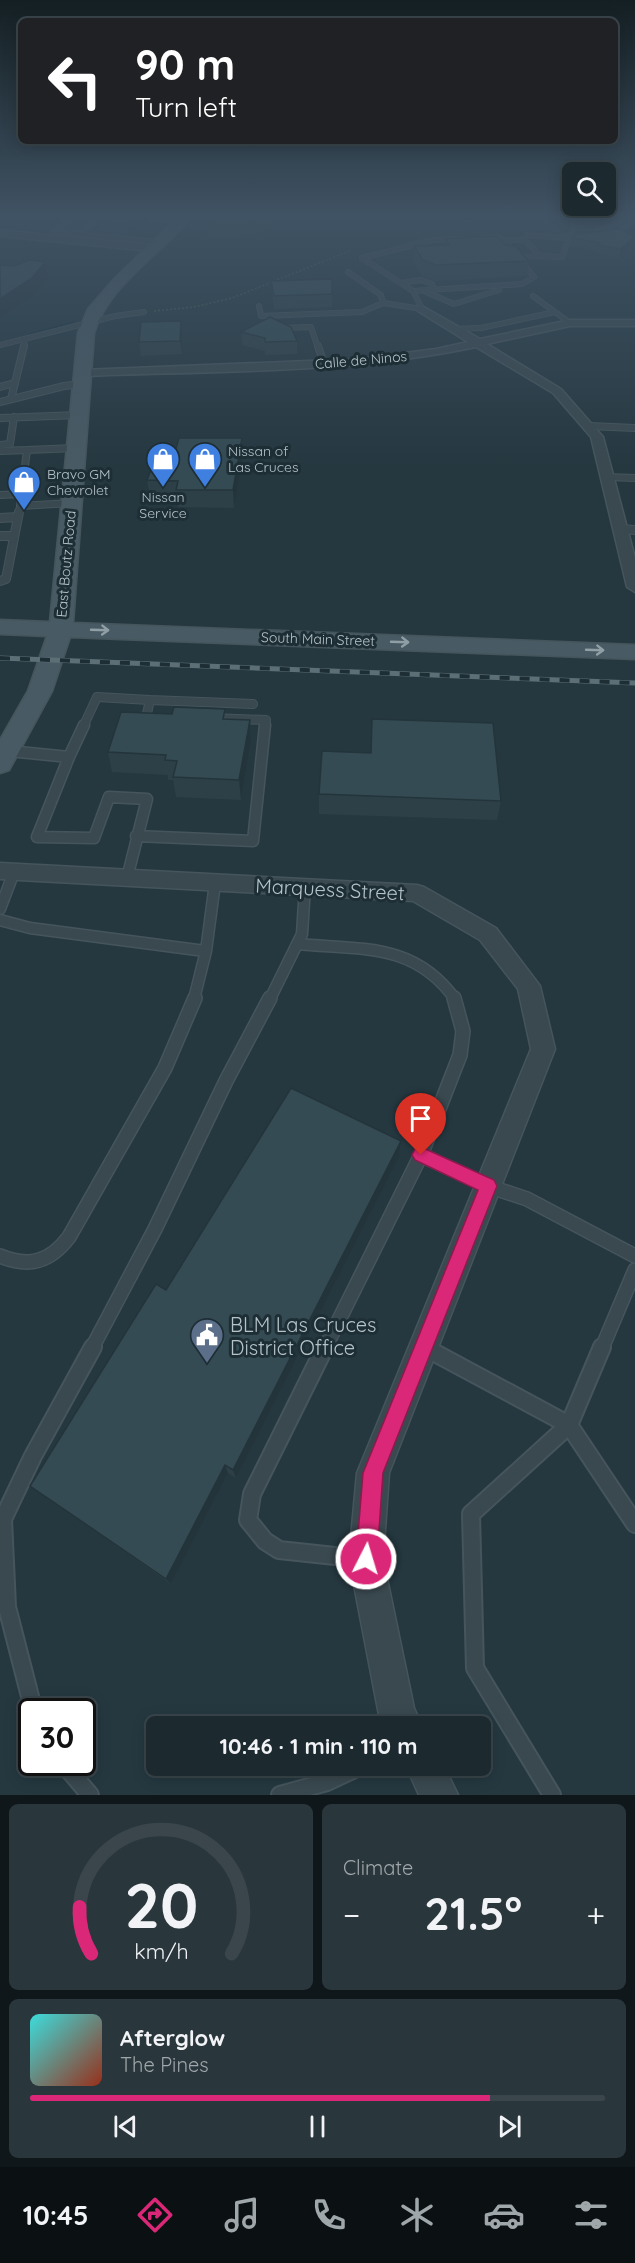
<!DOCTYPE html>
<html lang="en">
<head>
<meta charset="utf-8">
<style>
	:root { --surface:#1c2a30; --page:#29363c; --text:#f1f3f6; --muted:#a0a7ab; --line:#3a464c; --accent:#db2777 }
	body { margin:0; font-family:Quicksand,sans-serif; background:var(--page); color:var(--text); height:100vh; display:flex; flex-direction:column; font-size:22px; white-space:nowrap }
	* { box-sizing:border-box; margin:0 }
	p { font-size:20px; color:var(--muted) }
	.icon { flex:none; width:33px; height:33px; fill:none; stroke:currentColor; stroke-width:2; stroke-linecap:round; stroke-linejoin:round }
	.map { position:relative; height:1795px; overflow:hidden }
	.drawer { display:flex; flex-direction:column; gap:9px; padding:9px; background:#0f171a; flex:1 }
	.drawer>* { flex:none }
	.hud { position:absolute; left:18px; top:18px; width:600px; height:126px; border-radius:9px; box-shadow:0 3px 15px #0003,0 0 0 2px var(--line); background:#202124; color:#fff; overflow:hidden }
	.tools { position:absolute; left:562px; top:162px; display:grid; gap:12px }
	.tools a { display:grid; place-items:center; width:54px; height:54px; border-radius:9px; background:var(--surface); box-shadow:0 3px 15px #0003,0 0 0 2px var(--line); font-size:30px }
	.speed { position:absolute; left:18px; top:1698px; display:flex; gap:12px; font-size:30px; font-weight:700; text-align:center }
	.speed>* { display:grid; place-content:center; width:78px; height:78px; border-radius:50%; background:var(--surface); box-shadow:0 3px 15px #0003,0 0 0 2px var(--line); line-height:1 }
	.speed .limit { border:3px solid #111; border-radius:9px; background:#fff; color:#111 }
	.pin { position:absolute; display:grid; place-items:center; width:51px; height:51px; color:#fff; margin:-62px -26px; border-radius:50% 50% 50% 0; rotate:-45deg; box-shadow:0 0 6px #0007 }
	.pin .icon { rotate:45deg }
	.me { position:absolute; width:66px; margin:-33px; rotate:5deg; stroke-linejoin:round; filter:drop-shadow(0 0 4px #0008) }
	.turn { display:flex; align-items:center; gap:21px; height:126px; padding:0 18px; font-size:27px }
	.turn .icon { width:78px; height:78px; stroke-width:2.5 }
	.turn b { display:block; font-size:42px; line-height:51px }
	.big { font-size:45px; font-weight:700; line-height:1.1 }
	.drawer .widget { flex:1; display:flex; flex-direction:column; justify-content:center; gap:9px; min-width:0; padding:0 21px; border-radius:9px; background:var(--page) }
	.drawer .dial { align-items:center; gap:0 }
	.dial svg { height:156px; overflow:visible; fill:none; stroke:var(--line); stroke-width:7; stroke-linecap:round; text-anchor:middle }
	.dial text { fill:var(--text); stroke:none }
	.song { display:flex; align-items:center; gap:18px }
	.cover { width:72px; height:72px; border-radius:9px; background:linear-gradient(135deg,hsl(180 70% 55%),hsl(10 70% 35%)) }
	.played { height:6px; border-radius:3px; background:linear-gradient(90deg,var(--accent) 80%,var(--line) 80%) }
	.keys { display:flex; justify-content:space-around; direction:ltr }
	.heat { display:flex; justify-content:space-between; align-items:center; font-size:33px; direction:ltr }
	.drawer .tiles { flex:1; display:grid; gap:9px; grid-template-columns:1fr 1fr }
	.widget:last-child { grid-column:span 2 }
	.trip { position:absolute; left:146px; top:1716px; width:345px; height:60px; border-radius:9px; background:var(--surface); box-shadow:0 3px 15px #0003,0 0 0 2px var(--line); font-weight:700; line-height:60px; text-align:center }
	.tab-bar { display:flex; height:96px; justify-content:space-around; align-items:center; background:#0b1113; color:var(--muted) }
	.tab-bar .icon { width:42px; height:42px }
	.tab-bar .on { color:var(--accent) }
	.tab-bar b { font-size:27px; color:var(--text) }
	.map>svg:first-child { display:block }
</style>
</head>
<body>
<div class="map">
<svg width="635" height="1795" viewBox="0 0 635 1795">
	<rect width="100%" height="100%" fill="#253840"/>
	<path fill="#27413d" d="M243,217H271L272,223C261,241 224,238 206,237L214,219Z"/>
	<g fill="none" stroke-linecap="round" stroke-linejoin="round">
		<path stroke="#18333e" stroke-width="3" d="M30,335L73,323"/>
		<g stroke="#46555c" stroke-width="6">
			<path id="service-far5" d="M143,217L181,221
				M55,231L159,242
				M53,232L76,217
				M78,233L101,217
				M504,240H525L540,256L518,257
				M525,240L527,235L569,238
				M540,256L562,257L577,217
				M348,272L381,295L383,303L422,309
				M401,283L421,280L432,284L434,290
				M413,291L522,284L534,277L504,240L498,237L482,238
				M426,292L454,304L499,290
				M533,296L555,312
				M259,306L261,316L362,312L383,303
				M422,309L413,291L362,258L433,240L461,239
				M281,328L311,327L318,348
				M455,329L481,328L555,312L570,323
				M0,345L115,316L144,312
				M23,348L25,340"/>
		</g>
		<g stroke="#46555c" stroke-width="8">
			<path id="service-far4" d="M318,346L324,364
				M0,387L15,383
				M11,399L24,346
				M0,402L64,386L82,384
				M0,418L79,415
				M589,426L635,428
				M0,445L10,444L14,417
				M0,451L27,450
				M607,477L635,478
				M0,495L23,494
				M20,506L27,450L76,448
				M19,514L20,506L72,503"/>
		</g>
		<g stroke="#46555c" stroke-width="10">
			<path id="service-far3" d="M0,518L18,517
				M620,529L635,530
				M0,536H14
				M0,581L6,579L19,512
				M150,700L253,704
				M212,718L266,720L265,727
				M83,727L97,697L150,700L144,727"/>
		</g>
		<g stroke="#46555c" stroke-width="13">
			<path id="service-far2" d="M9,751L69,757L37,837L94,838L109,797L147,799L127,878
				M69,757L84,725
				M136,836L253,841L265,725
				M0,909L14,872
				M0,920L30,928L205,951
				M297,944C361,950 414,942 455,999
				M194,999L206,951L215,883
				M270,999L302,934L305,887"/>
		</g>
		<g stroke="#46555c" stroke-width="16">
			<path id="service-far1" d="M421,1155L488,1186L527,1199L635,1256
				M0,1256C29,1268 50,1262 69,1237L165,1068L195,998
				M424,1347L427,1348
				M92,1348L155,1229L226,1081L270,998
				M325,1348L421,1155L460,1055L463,1031L454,998
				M602,1348L635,1270"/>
		</g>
		<g stroke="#46555c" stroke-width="20">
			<path id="service" d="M325,1347L252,1494L248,1520L265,1541L279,1550L363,1559
				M424,1347L569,1425L635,1524
				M34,1712L7,1607L3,1519L33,1456L93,1347
				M62,1762L90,1795
				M280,1795L327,1782L361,1766
				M552,1795L475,1668L471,1514L569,1425L602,1347"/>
		</g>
		<g stroke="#46555c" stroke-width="3">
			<path id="minor" d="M635,218V224C624,228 606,237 596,230Z
				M0,230L151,245L156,248L151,251L0,236Z
				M422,306L480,339L570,320H635V326H570L487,344L561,389L603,437L635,558V592L627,587L591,437L553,393L476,347C348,374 214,371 83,376L77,373L83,370L357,359L436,349L468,342L418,311V307Z
				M0,863L417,885L424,887L496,928L540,986L555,1049L389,1473L383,1559L414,1708L422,1726H384L379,1715L349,1559L357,1473L531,1049L518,989L480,940L413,901L0,879Z
				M406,1766H444L458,1795H419Z"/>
		</g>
		<g stroke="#46555c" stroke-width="3">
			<path id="secondary" d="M178,217H191C160,256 109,284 94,333L73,623L635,645V659L70,637L52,691L9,770L0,773V740L28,691L47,636L0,634V620L50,622L78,333L88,309L115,278Z"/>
		</g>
		<path stroke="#415954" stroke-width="1.5" stroke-dasharray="2 2" stroke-linecap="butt" d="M453,226L481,217
			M154,311L194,307L232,298L352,250"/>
		<use href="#service-far5" stroke="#3a4950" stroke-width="4.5"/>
		<use href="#service-far4" stroke="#3a4950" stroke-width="6"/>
		<use href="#service-far3" stroke="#3a4950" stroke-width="8"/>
		<use href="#service-far2" stroke="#3a4950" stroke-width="10"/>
		<use href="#service-far1" stroke="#3a4950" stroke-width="13"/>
		<use href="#service" stroke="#3a4950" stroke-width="16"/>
		<use href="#minor" fill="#3a4950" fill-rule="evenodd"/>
		<use href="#secondary" fill="#485a63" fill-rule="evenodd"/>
		<g stroke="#5c6f77" stroke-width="5">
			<path id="rail" d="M0,658L635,683"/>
		</g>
		<use href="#rail" stroke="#1e2e35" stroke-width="4" stroke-dasharray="10" stroke-linecap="butt"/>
	</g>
	<path fill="#2d4048" d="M104,217H149V222L134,232L127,234L100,231L99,221Z
		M528,217H564L559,232L526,229Z
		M572,238L633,244L619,258L596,253V251L571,246Z
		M446,239L506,245L529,261L527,276L435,281L422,276L413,261L414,246L446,245Z
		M271,281L332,294V307L274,309L272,293Z
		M241,332L297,341V354L265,355V351L242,345Z
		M182,334V354L141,356L139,342Z
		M242,438L243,456L234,508L178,507L177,499L150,498L147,480L172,463Z
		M226,719L250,720L251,740L241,800L176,797L173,780H168V775L112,772L108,752Z
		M372,719L501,801L497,820L319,814V794L371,753Z
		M401,1141L399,1157L236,1478L228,1473L171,1584L30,1486L166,1290Z"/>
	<path fill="#24343b" d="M140,217H149V222L134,232L127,234L125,224Z
		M561,217H564L559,232Z
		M635,236L633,244L619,258L621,249Z
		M45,262L48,277L35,294L0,318V299Z
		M181,321L182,334V354L180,341Z
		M242,438L243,456L234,508L233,490Z
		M250,720L251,740L241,800L239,780Z
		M401,1141L399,1157L236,1478L233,1470Z
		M225,1465L228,1473L171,1584L166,1579Z"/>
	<path fill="#344b54" stroke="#24343b" stroke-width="1.5" d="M104,217H140L133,222L125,224L99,221Z
		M618,228L635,236L621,249L597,245L600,243L572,238L573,235Z
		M495,236L506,245L515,246L529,261L436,265L423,260L414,246L449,245L446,239Z
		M29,260L45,262L32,278L0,299V265L14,266Z
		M332,279V294L274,296L271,281Z
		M270,317L291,327L297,341L265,342V338L241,332Z
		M181,321L180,341L139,342L141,322Z
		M179,438H242L233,490H176L178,481L147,480L154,462L172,463Z
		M174,707L225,709L223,719L250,720L239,780L173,777L177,761L165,760L166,755L108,752L121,712L172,714Z
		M372,719L493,723L501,801L319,794L322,751L371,753Z
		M291,1088L401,1141L233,1470L225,1465L166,1579L30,1486L156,1284L166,1290Z"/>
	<defs><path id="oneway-shaft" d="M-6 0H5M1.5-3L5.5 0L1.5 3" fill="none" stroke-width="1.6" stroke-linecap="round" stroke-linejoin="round" transform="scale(1.5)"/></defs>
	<g stroke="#909fa6">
		<use href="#oneway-shaft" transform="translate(100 630) rotate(2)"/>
		<use href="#oneway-shaft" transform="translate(400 642) rotate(2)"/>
		<use href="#oneway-shaft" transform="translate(595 650) rotate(2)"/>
	</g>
	<linearGradient id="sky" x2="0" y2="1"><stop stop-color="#141f23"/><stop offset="0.46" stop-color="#405364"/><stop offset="1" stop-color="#405364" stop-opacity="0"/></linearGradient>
	<rect width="635" height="468" fill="url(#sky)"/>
	<path fill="#db2777" stroke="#8e194d" stroke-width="1.5" d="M421,1147L494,1180L497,1186L383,1473L377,1559L374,1567L366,1570L359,1567L356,1559L363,1473L478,1190L415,1160L412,1155L415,1149Z"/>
	<defs>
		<g id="shop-pin" transform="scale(1.725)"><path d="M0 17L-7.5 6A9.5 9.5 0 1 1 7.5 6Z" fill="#3f7fe0" stroke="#1e2e35"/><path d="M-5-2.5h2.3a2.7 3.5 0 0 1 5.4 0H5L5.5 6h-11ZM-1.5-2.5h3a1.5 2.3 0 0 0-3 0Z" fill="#fff"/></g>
		<g id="civic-pin" transform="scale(1.725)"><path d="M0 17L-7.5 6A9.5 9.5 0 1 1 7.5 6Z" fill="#5c6f8a" stroke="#1e2e35"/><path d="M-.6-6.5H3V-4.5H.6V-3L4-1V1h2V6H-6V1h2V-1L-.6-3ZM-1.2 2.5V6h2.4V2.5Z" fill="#fff"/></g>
	</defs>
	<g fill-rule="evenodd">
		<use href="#shop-pin" x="163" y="459"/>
		<use href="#shop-pin" x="205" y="459"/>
		<use href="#shop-pin" x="24" y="482"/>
		<use href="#civic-pin" x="207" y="1335"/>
	</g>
	<g text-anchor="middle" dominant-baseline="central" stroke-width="6" stroke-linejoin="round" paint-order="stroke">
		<g font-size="14" fill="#b6c4ca" stroke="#1e2e35">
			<text transform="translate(361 360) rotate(-5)">Calle de Ninos</text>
			<text transform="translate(66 564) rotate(-85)">East Boutz Road</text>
			<text transform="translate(318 639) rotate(2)">South Main Street</text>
		</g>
		<g font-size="14" fill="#b6c4ca" stroke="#1e2e35" text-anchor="start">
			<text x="228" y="451">Nissan of<tspan x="228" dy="16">Las Cruces</tspan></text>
			<text x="47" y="474">Bravo GM<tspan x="47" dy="16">Chevrolet</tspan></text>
			<text x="163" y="497" text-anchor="middle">Nissan<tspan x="163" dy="16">Service</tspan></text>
		</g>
		<g font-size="20" fill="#b6c4ca" stroke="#1e2e35">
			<text transform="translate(330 889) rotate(3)">Marquess Street</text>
		</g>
		<g font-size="20" fill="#b6c4ca" stroke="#1e2e35" text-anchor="start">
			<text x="230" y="1324">BLM Las Cruces<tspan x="230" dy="23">District Office</tspan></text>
		</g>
	</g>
</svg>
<div class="tools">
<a><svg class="icon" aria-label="search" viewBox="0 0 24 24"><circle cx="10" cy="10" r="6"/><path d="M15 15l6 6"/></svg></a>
</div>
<div class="speed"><div class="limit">30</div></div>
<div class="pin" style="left:421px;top:1155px;background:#d93025"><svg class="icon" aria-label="arrive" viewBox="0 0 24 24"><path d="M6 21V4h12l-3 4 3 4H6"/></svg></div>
<svg class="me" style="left:366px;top:1559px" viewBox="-20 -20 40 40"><circle r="17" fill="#db2777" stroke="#fff" stroke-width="3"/><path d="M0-11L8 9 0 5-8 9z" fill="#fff"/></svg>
<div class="trip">10:46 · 1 min · 110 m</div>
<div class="hud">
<div class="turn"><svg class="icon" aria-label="left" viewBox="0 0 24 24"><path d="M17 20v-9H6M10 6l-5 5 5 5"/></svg><div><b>90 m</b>Turn left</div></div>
</div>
</div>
<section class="drawer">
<div class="tiles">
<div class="widget dial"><svg viewBox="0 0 100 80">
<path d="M14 69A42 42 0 1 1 86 69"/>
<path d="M14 69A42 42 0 0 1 8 45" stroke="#db2777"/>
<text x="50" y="56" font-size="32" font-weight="700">20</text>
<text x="50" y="72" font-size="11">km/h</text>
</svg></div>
<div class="widget"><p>Climate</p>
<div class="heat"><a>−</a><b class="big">21.5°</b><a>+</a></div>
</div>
<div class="widget">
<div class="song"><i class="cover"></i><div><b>Afterglow</b><p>The Pines</p></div></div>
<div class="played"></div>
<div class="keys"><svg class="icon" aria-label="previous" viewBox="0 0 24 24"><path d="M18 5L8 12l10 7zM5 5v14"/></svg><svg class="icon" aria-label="pause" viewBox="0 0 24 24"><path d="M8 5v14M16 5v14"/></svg><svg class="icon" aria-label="next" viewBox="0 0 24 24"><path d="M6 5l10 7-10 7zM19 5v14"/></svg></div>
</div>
</div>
</section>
<nav class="tab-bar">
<b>10:45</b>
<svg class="icon on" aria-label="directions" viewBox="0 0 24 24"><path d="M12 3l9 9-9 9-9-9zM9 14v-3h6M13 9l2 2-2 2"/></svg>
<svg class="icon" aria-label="music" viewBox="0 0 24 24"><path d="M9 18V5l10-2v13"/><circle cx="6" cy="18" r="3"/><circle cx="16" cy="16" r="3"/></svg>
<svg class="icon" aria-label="phone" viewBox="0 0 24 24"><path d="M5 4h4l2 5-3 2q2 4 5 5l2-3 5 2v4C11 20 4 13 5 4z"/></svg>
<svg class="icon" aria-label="climate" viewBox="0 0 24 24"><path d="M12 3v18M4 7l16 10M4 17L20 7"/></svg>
<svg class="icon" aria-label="car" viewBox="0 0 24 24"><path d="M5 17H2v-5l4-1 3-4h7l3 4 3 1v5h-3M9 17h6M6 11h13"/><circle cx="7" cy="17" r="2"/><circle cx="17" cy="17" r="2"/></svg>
<svg class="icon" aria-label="filters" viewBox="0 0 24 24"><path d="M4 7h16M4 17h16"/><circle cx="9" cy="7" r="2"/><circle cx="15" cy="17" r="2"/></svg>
</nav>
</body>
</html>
